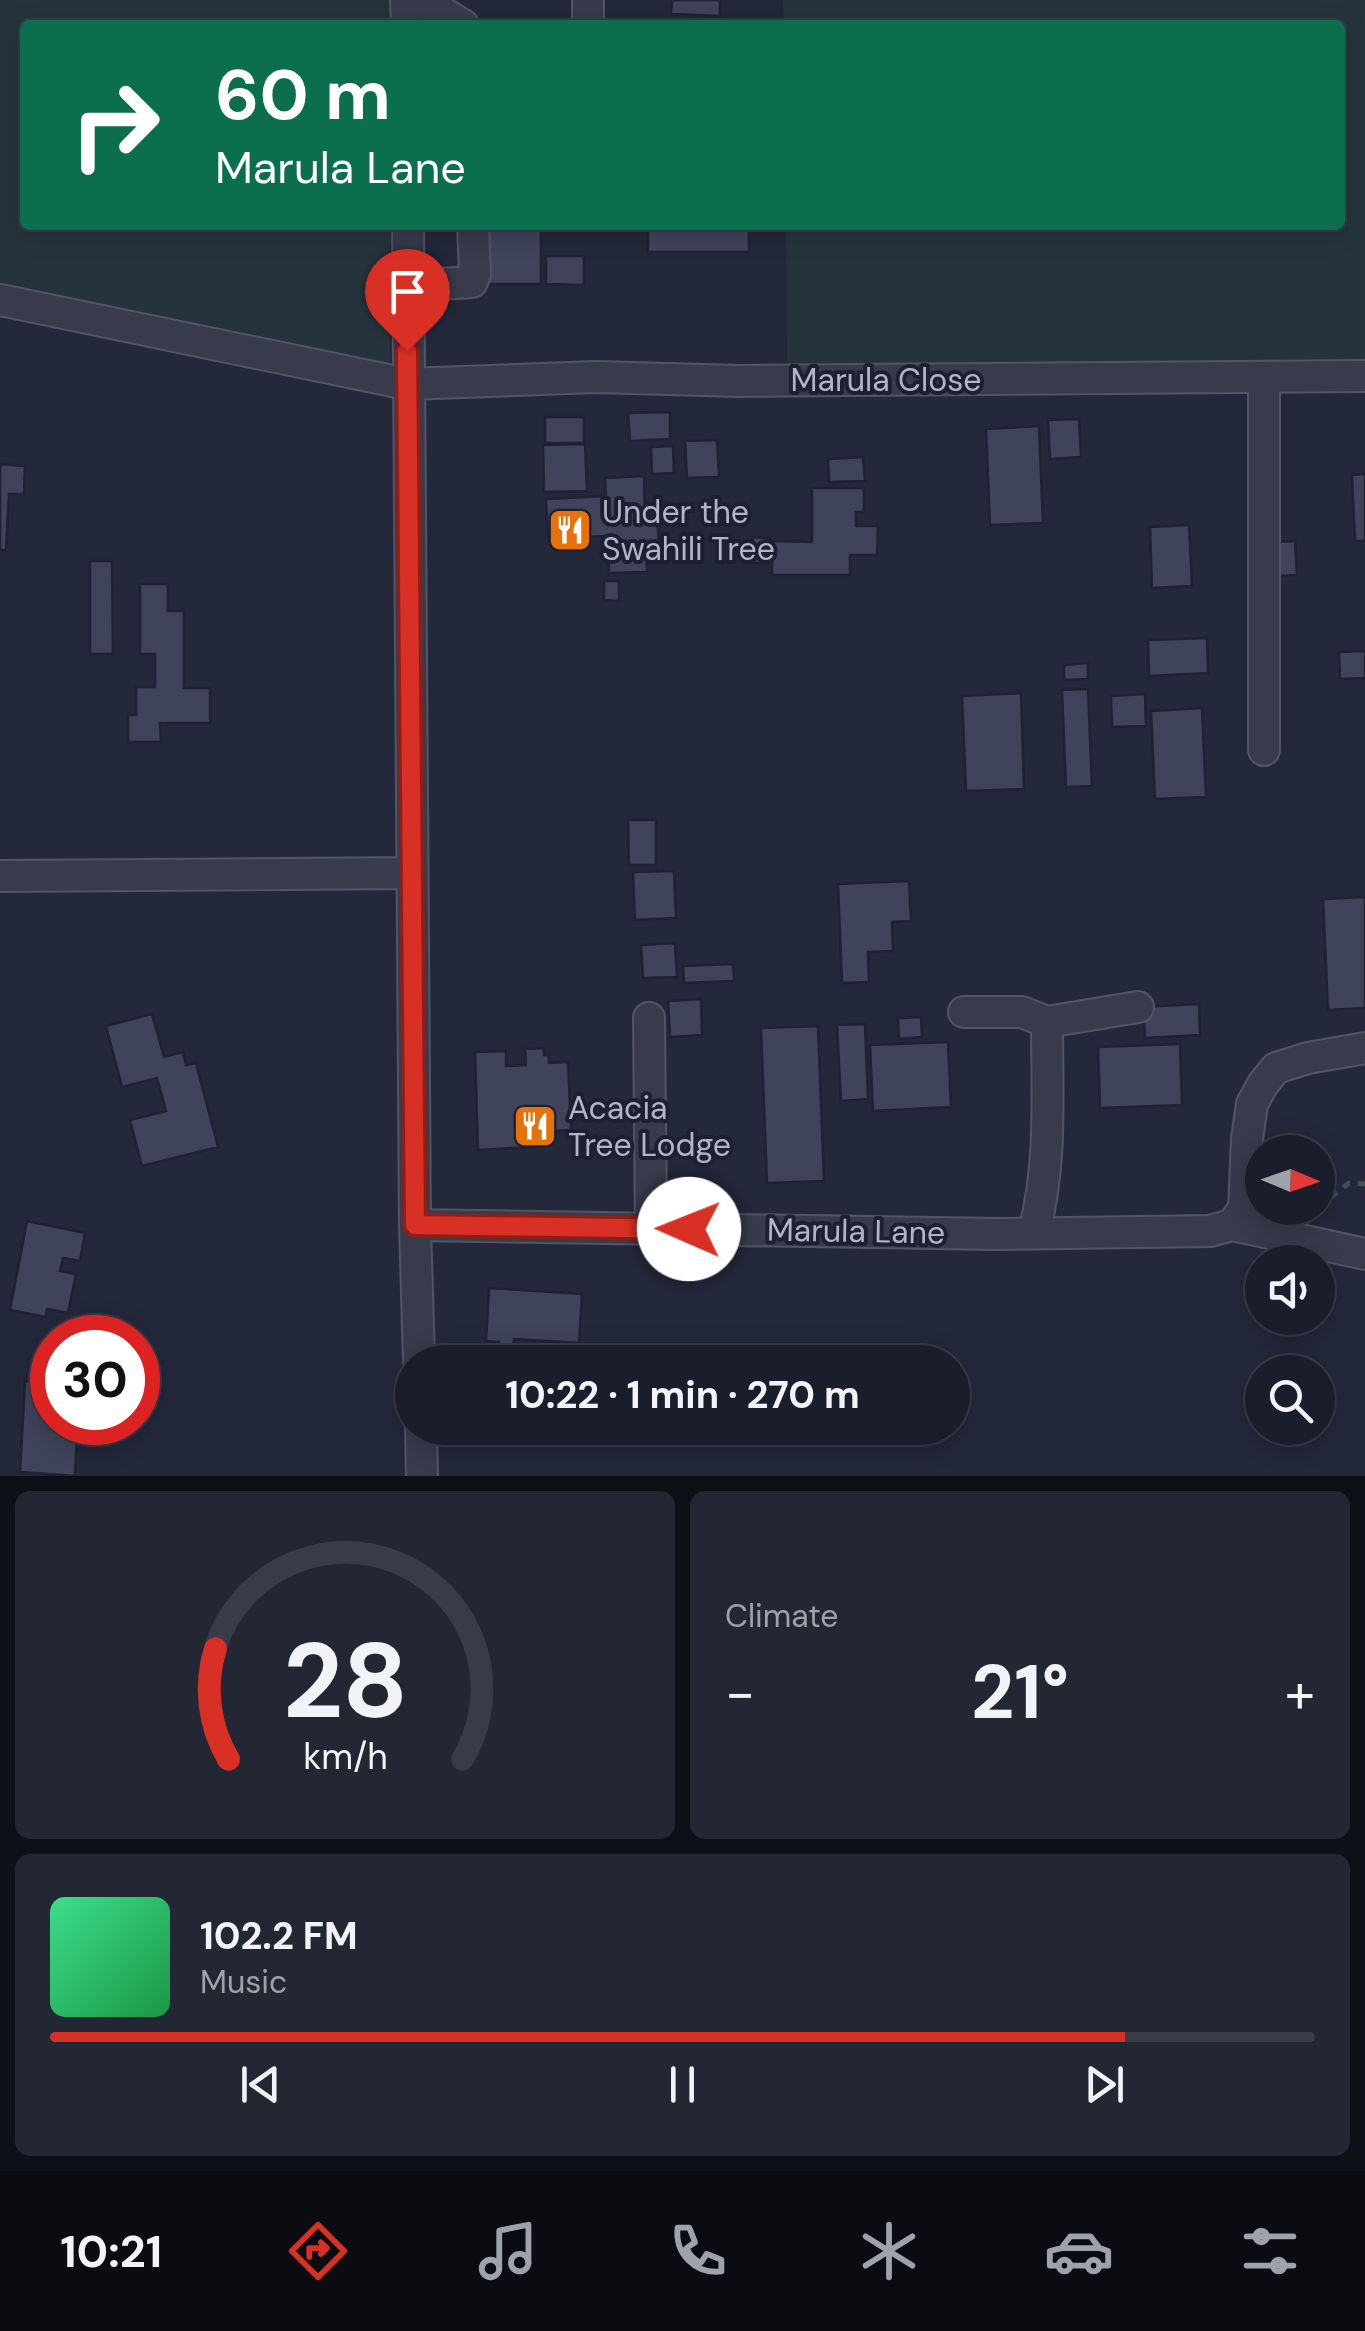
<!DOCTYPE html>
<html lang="en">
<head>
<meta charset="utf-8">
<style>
	:root { --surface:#1a1e2c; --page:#232734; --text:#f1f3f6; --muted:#9fa2a9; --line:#383c48; --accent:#d93025 }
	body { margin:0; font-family:"DM Sans",sans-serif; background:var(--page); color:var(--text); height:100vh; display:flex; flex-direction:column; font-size:38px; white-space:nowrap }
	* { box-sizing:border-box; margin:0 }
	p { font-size:32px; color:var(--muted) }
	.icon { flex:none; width:55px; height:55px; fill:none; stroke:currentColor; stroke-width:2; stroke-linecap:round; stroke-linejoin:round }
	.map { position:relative; height:1476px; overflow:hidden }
	.details { display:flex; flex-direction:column; gap:15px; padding:15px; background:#0e1018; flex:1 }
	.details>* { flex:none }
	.banner { position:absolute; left:20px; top:20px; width:1325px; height:210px; border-radius:10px; box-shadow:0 5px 25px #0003,0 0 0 2px var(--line); background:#0b6e4f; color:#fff; overflow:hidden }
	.needle { width:65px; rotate:92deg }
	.tools { position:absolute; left:1245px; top:1135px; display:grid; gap:20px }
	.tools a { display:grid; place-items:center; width:90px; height:90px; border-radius:50%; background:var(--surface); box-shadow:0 5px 25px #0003,0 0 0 2px var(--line); font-size:50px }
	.speed { position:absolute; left:30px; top:1315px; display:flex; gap:20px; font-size:50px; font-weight:700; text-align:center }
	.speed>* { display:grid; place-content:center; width:130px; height:130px; border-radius:50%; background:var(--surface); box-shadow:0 5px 25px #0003,0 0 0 2px var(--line); line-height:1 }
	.speed .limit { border:15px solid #d22; background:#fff; color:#111 }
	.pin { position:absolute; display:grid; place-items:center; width:85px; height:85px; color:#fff; margin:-102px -42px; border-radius:50% 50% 50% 0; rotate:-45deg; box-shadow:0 0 10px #0007 }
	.pin .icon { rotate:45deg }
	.me { position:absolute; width:110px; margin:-55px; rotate:271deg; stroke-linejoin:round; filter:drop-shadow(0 0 8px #0008) }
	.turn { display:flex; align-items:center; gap:35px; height:210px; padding:0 30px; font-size:45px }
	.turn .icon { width:130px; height:130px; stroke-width:2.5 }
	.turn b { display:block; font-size:70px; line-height:85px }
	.big { font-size:75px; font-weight:700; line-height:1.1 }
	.details .card { flex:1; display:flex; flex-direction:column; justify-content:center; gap:15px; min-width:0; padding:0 35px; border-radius:15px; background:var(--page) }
	.details .dial { align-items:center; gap:0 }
	.dial svg { height:260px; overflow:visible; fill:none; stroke:var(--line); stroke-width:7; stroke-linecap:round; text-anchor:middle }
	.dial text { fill:var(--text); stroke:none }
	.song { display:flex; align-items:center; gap:30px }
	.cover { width:120px; height:120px; border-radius:15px; background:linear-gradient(135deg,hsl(150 70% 55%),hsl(140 70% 35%)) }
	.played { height:10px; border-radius:5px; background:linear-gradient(90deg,var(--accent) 85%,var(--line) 85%) }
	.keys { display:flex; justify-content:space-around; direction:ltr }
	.heat { display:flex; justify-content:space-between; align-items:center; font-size:55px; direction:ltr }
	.details .tiles { flex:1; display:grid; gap:15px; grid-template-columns:1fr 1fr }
	.card:last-child { grid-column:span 2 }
	.trip { position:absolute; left:395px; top:1345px; width:575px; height:100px; border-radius:50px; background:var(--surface); box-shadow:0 5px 25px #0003,0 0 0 2px var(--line); font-weight:700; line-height:100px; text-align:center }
	.dock { display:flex; height:160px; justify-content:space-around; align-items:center; background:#0a0c12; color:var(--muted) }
	.dock .icon { width:70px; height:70px }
	.dock .current { color:var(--accent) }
	.dock b { font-size:45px; color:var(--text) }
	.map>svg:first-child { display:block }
</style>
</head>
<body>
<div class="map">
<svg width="1365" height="1476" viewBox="0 0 1365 1476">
	<rect width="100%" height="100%" fill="#23283b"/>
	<path fill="#25343c" d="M0,0H390V25H25V225H390V381L0,307Z
		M783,0H1365V363L787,368L786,225H1340V25H784Z"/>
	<path fill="#3f445b" stroke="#1e2232" stroke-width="2.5" d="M672,0H720V16L671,14Z
		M487,225H541V284H487Z
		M648,225H749V252H648Z
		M546,256H584V285L546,284Z
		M670,412V439L630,441L628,413Z
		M545,417H584V443H545Z
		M1079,419L1081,457L1050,459L1048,420Z
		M1039,426L1043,523L990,525L986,429Z
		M717,440L719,477L687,478L685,441Z
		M585,444L587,491L544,492L543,445Z
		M673,446L674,473L652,474L651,447Z
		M863,457L865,481L829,482L828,459Z
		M0,464L25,466L24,494H9L6,550H0Z
		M1365,474V541H1355L1352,475Z
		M644,476L645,517L657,516L659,546H646L647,572L609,573L608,536L548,538L546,499L606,496L605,478Z
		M812,488H864V512H856V526H878L877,555H850V575H772V541L812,542Z
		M1189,525L1192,586L1152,588L1150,527Z
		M753,537L770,538L769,563H752Z
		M1295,541L1297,575L1279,576L1277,542Z
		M90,561H112L113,654H90Z
		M604,581H619V601L604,600Z
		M140,584H168V611H184V688H210V723H160L161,742H128V715H136V687H155V654H140Z
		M1207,638L1208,673L1149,676L1148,640Z
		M1365,651V678L1340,679L1339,652Z
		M1088,663V679L1064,680V665Z
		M1088,689L1092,786L1066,787L1062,690Z
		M1021,693L1024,789L966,791L962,696Z
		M1145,694L1146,726L1112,727L1111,696Z
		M1202,708L1206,797L1155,799L1151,711Z
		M628,820H656V865H629Z
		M674,871L676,918L635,920L633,872Z
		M909,881L911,921L892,922L893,951L868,952L869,982L842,983L838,884Z
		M1365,897V1008L1328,1010L1323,899Z
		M675,943L677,977L643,978L641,945Z
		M733,964L734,981L684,983L683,966Z
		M701,999L702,1035L670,1037L668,1001Z
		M1199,1004L1200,1035L1145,1038L1143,1007Z
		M152,1014L164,1057L183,1052L186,1065L196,1063L218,1147L142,1166L130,1120L166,1111L157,1078L122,1087L106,1026Z
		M921,1017L922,1037L899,1039L898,1018Z
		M865,1024L868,1099L841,1101L837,1025Z
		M818,1026L824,1181L767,1183L761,1028Z
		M948,1042L951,1107L873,1111L870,1045Z
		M1180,1044L1182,1105L1100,1108L1098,1047Z
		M544,1048V1055H549V1063L568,1062L571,1130L532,1132L533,1147L478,1150L475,1052L506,1051V1066L526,1065L525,1049Z
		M27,1221L85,1233L80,1261L63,1258L60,1271L76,1274L68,1313L47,1309L46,1317L10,1310Z
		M489,1288L582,1294L579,1343L514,1339L513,1351H518L517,1362H484L486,1347L498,1348L499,1342L486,1341Z
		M25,1381L52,1383V1422H65V1431L77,1432L75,1476L20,1472Z"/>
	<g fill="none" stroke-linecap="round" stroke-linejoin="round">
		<g stroke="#525566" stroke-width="34">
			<path id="minor" d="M406,0L407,25
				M422,0L463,25
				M588,0V25
				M408,225L415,1225L419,1362
				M407,286L472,282L475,274L473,225
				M0,300L407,384L596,377L739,381L1365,376
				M1264,750V377
				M0,876L412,873
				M964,1012H1022L1047,1022L1138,1007
				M649,1018L651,1229
				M415,1225L997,1234L1210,1231L1232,1225L1244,1208L1247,1139L1252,1104L1263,1084L1276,1068L1308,1058L1365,1048
				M1232,1225L1365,1254
				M1034,1232C1052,1164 1047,1093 1047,1022
				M421,1428L422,1476"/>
		</g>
		<path stroke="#43515a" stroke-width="5" stroke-dasharray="8 8" stroke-linecap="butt" d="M1318,1207L1349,1183L1365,1184"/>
		<use href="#minor" stroke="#373b4c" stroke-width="30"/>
	</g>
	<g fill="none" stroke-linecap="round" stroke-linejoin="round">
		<g stroke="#8d1f18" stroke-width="25">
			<path id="route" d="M407,351L415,1225L689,1229"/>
		</g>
		<use href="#route" stroke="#d93025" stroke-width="18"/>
	</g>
	<defs>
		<g id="restaurant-square" transform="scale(2.25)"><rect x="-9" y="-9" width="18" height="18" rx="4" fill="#e8710a" stroke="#1c2030"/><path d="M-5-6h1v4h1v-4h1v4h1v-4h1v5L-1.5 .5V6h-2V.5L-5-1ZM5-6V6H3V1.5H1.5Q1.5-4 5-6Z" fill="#fff"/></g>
	</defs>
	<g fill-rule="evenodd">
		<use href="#restaurant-square" x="570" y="530"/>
		<use href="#restaurant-square" x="535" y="1126"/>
	</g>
	<g text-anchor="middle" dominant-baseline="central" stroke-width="8" stroke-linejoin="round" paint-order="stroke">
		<g font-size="32" fill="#b2b5c7" stroke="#1c2030">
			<text x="886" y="380">Marula Close</text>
			<text transform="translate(856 1231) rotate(1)">Marula Lane</text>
		</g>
		<g font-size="32" fill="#b2b5c7" stroke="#1c2030" text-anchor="start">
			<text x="602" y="512">Under the<tspan x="602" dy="37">Swahili Tree</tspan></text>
			<text x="568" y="1108">Acacia<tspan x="568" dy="37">Tree Lodge</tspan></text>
		</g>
	</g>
</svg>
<div class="tools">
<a><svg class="needle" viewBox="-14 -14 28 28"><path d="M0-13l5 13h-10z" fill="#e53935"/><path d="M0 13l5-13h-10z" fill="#9fa2a9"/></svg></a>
<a><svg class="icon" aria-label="sound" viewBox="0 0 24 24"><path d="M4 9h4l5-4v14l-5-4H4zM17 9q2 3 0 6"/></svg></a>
<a><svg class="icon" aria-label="search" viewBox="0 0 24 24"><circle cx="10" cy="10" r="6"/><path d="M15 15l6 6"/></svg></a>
</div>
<div class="speed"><div class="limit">30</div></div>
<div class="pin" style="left:407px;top:351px;background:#d93025"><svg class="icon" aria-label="arrive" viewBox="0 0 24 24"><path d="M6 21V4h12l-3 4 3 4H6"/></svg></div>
<svg class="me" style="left:689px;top:1229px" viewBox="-20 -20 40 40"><circle r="19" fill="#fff"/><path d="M0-13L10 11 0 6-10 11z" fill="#d93025"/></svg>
<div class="trip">10:22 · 1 min · 270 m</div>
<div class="banner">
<div class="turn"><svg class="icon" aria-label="right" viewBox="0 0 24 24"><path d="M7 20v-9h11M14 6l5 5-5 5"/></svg><div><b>60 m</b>Marula Lane</div></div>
</div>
</div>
<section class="details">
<div class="tiles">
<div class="card dial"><svg viewBox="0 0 100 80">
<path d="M14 69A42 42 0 1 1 86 69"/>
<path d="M14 69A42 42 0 0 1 10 35" stroke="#d93025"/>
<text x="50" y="56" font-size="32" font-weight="700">28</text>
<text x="50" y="72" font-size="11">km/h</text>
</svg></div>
<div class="card"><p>Climate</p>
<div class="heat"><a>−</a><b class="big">21°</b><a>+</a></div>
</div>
<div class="card">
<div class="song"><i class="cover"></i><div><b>102.2 FM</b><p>Music</p></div></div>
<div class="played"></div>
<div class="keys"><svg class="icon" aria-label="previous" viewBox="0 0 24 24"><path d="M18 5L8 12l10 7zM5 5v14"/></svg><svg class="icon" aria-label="pause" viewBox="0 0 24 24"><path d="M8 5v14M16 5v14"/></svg><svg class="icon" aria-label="next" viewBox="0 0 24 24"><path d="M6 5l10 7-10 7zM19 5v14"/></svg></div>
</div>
</div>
</section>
<nav class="dock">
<b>10:21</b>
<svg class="icon current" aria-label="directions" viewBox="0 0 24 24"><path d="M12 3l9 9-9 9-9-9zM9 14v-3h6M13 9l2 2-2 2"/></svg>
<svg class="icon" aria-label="music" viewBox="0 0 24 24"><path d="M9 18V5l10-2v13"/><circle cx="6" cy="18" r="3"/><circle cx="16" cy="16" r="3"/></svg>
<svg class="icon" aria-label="phone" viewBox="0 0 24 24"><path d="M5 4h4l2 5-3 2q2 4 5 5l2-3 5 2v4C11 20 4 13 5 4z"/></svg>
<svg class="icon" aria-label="climate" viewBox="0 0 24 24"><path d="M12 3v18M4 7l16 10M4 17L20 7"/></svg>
<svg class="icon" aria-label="car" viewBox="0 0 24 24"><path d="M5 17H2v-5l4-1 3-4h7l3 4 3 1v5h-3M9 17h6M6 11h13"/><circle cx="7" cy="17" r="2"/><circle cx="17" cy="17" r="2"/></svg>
<svg class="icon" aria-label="filters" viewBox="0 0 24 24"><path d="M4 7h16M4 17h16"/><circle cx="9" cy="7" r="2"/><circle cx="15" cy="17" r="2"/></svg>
</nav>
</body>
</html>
